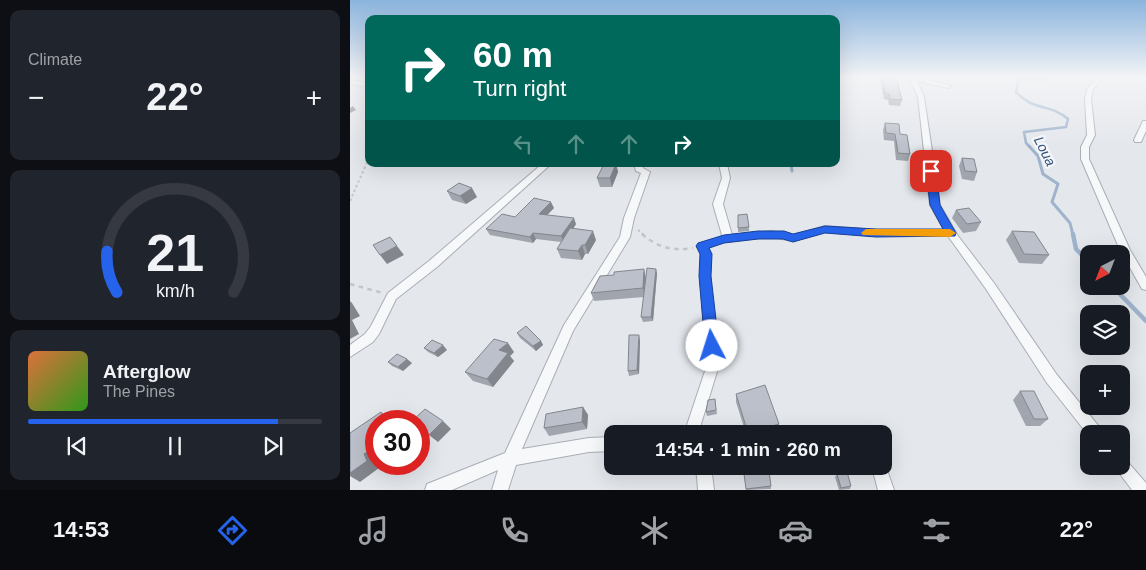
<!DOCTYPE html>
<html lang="en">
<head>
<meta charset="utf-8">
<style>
	:root { --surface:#171b24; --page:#20242c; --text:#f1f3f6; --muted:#9ea1a6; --line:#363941; --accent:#2563eb }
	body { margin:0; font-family:Arial,sans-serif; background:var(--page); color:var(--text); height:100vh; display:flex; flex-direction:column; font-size:19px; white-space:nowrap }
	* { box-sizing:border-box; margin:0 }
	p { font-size:16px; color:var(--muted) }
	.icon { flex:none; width:28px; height:28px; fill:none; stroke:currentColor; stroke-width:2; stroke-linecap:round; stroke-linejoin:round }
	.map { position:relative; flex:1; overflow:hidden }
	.drawer { display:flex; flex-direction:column; gap:10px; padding:10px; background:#0d0f14; width:350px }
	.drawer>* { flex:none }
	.guide { position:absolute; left:15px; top:15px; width:475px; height:152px; border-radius:10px; box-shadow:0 5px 20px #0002; background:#00695c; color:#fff; overflow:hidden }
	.needle { width:32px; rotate:222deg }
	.controls { position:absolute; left:730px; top:245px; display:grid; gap:10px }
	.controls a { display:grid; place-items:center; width:50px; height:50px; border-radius:10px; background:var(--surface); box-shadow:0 5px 20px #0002; font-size:25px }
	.speed { position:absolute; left:15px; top:410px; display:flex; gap:10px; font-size:25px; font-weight:700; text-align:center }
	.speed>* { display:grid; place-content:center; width:65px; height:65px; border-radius:50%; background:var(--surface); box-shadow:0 5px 20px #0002; line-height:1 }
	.speed .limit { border:8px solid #d22; background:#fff; color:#111 }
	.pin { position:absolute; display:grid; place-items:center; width:42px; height:42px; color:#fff; margin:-21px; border-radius:10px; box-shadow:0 2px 8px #0006 }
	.me { position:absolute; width:55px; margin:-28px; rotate:355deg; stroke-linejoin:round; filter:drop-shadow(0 0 4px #0008) }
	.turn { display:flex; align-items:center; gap:18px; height:105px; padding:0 25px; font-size:22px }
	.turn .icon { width:65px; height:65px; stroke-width:2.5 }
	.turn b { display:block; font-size:35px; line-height:42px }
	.lanes { display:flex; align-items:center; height:48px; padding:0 25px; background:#0003; justify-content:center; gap:25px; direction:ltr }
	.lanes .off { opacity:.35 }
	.big { font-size:38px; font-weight:700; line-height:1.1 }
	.drawer .widget { flex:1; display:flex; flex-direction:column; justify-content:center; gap:8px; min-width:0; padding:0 18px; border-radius:10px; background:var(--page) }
	.drawer .dial { align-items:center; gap:0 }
	.dial svg { height:130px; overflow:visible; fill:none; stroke:var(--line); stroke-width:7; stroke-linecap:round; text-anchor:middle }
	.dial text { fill:var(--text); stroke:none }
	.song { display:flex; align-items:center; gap:15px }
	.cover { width:60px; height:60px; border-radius:8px; background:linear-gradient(135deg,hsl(20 70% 55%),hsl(110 70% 35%)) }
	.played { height:5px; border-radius:2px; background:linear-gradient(90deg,var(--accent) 85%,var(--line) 85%) }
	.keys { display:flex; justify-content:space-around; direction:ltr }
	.heat { display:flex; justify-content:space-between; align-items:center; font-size:28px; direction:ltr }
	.trip { position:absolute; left:254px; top:425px; width:288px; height:50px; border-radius:10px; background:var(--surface); box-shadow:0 5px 20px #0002; font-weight:700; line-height:50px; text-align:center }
	.dock { display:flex; height:80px; justify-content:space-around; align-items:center; background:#090b0e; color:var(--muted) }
	.dock .icon { width:35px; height:35px }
	.dock .selected { color:var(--accent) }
	.dock b { font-size:22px; color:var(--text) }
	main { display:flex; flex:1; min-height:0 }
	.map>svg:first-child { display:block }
</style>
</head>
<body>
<main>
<section class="drawer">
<div class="widget"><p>Climate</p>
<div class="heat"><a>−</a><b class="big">22°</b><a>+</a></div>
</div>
<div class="widget dial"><svg viewBox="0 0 100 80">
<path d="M14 69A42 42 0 1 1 86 69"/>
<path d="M14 69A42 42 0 0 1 8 44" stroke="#2563eb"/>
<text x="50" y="56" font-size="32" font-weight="700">21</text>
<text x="50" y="72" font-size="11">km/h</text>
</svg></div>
<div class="widget">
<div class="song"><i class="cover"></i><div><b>Afterglow</b><p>The Pines</p></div></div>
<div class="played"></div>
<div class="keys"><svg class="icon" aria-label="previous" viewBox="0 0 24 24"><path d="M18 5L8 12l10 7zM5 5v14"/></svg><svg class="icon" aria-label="pause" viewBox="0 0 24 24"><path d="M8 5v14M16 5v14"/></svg><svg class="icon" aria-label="next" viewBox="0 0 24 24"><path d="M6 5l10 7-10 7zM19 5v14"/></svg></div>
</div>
</section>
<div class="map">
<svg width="796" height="490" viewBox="0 0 796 490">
	<rect width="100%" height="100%" fill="#e4e7ec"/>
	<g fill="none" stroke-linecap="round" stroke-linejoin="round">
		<path stroke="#9fb4cc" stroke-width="2.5" d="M680,147L676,143L674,132L716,127L718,119C707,109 696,109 683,104C677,102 671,97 666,92L669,79L691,80L707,77"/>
		<path stroke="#9fb4cc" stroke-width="3" d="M679,146L688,156L693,174L708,184L702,202L720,223L723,235
			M441,164L442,171"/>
		<path stroke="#9fb4cc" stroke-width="4.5" d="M723,234L726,249L739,262
			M762,286L796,321"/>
		<g stroke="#a9aeb7" stroke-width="2">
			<path id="minor" d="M568,77L601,86L598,88L567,81L574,97L590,205L608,236L644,283L707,375L751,429L753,434H739V436L697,383L636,289L598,236H526L475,232L443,241L421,237L375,242L358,248L361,254L360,276L369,365L348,434H334L357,365L350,276L351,254L347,246L348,244L371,237L372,235L363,204L372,178L369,164H377L380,178L373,204L382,235L421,231L443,235L475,226L526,230H594L580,205L568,97L559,78Z
				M748,77H755L743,89L741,99L745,135L739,147V159L780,250L796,277V290L792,289L770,250L731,159V147L737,135L735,99L737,89Z
				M791,77H796V81Z
				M0,80L19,83V87L0,84Z
				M793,121H796V131L791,142H785L784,140Z
				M192,164H201L87,267L46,299L29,334L23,342L0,357V345L15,334L21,326L38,293L79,261Z
				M284,164H292L293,168L300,172L284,218L280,237L223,331L172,449L239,438L262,437V451L239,452L166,465L158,490H142L148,470L102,490H75L77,484L155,453L214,325L270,237L274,218L291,173L286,171Z
				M771,457L776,460L796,483V490H782L764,466H771Z
				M341,466H358L362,474L364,490H348L347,476Z
				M532,467L537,470L544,490H528L524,475L527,470Z"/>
		</g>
		<path stroke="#c2c5cb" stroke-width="2" stroke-dasharray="2.5 2.5" stroke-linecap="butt" d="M0,201L19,158
			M288,230L294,235"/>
		<path stroke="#c2c5cb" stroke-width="2.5" stroke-dasharray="4.5 4.5" stroke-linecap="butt" d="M292,234C308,248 323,251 343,248
			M0,284L33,293"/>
		<use href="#minor" fill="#f7f8fa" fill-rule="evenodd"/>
	</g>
	<path fill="#a1a5ae" d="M531,77H546L552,100L550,106L539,105L538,100L534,99L530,80Z
		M535,123L550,134L560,154L558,161L546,160L544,141L534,140L533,130Z
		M612,158L627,172L624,181L612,179L609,166Z
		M266,164L268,172L262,187H250L247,178Z
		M97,191L127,197L116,204L102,200Z
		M204,208L197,215L226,224L223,229L246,240L238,254H235L232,260L211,258L207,249L211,242L186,239L183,243L140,235L136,229L165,217Z
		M606,210L631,222L626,231L613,233L602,218Z
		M388,215L399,227V231L388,232Z
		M662,231L699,255L692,264L669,263L656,240Z
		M307,273L303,321L293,322L291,317L294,297L244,301L241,293L296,278Z
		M167,333L191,341L193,345L186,351L170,338Z
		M290,340L289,374L279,376L278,371Z
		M74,348L97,350L88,357L78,352Z
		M164,352L160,356L164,361L143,387L123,381L115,372Z
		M38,362L62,363L53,371L42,366Z
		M670,391L698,419L690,426H676L663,400Z
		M386,394L428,432L421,434H396L386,402Z
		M365,399L367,414L357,416L356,412Z
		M233,407L238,415L237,429L199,436L194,428Z
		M394,474L421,486V489L396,490Z
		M487,474L501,486L500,489L489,490L485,477Z"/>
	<path fill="#83868d" d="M3,106L6,110L0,113V108Z
		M266,164L268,172L262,187L260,178Z
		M122,188L127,197L116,204L110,196Z
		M201,202L204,208L192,220L189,214Z
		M224,218L226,224L214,243L211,236Z
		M243,231L246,240L238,254L235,245Z
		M183,233L186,239L183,243L180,237Z
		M40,237L54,255L37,264L30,255Z
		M232,245L235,254L232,260L228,251Z
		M294,269L296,278L295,297L293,288Z
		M306,269L307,273L303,321L301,317Z
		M0,301L2,303L10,316L2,320L9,334L0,339Z
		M289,335L290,340L289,374L287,370Z
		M191,341L193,345L186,351L183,346Z
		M158,343L164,352L160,356L164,361L143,387L137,379L149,350Z
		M93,345L97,350L88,357L84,353Z
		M57,359L62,363L53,371L48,367Z
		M233,407L238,415L237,429L232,422Z
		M31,412L41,420L42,421H36Z
		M93,421L101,429L88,442L79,435Z
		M429,424L428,432L421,434H398Z
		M26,445V460L25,461L29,468L10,482L0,476V473L14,454Z"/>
	<path fill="#bbc0ca" stroke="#83868d" d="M532,77H546L552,100L540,99L539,94L535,93Z
		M535,123L549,124L550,134L557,135L560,154L548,153L545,134L536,133Z
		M612,158L624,159L627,172L615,171Z
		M254,164H266L260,178H247Z
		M109,183L122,188L110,196L97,191Z
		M184,198L201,202L189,214L224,218L211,236L183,233L180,237L136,229L152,214L165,217Z
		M619,208L631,222L617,224L606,210Z
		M397,214L399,227L388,228V215Z
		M220,228L243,231L235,245H232L228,251L207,249Z
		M662,231L684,232L699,255L674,254Z
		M40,237L47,246L30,255L23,245Z
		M297,268L306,269L301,317H291Z
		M294,269L293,288L241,293L250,276L264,275V272Z
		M176,326L191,341L183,346L167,333Z
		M279,335H289L287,370L278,371Z
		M144,339L158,343L149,350L158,353L137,379L115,372Z
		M82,340L93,345L84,353L74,348Z
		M47,354L57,359L48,367L38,362Z
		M415,385L429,424L398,433L386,394Z
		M670,391H684L698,419H684Z
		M365,399L366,410L356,412L358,400Z
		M233,407L232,422L194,428L196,414Z
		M75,409L93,421L79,435L69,427V421H62Z
		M31,412L36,421H26V445L14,454L17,461L0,473V433Z
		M419,471L421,486L396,489L394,474Z
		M497,472L501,486L491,488L487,474Z"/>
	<linearGradient id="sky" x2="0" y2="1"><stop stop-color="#8bb4dd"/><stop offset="0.53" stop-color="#f3f4f6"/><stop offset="1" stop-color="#f3f4f6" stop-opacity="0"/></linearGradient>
	<rect width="796" height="146" fill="url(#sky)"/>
	<path fill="#2563eb" stroke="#184099" d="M581,168L586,171L590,205L606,233L605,236L526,237L475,233L443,242L433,239H408L374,243L359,248L362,254L361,276L369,346L367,351L362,353L357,351L355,346L349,276L350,254L346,246L348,243L374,235L408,231H434L443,234L475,226L526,229H593L580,205L576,171Z"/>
	<path fill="#f59e0b" d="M516,229H600L606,233L600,237L513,235L511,233Z"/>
	<g text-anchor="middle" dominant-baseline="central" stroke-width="4.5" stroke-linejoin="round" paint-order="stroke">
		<g font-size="14" font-style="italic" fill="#34527a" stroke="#f4f6f9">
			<text transform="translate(695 151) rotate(63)">Loua</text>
		</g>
	</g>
</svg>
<div class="controls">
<a><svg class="needle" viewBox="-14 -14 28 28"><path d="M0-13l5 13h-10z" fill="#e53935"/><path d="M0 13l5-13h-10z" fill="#9ea1a6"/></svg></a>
<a><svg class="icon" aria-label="layers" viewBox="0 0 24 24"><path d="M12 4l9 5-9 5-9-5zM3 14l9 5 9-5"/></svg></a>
<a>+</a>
<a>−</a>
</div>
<div class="speed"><div class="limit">30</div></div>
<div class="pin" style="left:581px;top:171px;background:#d93025"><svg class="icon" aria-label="arrive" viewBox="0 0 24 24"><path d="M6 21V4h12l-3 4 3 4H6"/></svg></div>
<svg class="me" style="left:362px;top:346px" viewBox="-20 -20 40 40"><circle r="19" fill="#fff"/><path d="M0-13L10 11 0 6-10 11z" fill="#2563eb"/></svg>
<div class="trip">14:54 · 1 min · 260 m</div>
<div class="guide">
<div class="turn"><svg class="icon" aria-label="right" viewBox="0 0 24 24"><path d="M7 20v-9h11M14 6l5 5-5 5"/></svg><div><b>60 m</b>Turn right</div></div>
<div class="lanes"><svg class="icon off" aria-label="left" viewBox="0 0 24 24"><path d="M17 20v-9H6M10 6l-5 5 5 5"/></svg><svg class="icon off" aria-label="ahead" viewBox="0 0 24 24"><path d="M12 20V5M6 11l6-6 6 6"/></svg><svg class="icon off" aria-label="ahead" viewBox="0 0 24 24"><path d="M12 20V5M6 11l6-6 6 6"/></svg><svg class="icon" aria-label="right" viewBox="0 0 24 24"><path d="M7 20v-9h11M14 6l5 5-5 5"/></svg></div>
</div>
</div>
</main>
<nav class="dock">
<b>14:53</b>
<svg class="icon selected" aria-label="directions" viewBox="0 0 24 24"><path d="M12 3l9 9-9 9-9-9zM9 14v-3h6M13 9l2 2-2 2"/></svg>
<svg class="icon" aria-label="music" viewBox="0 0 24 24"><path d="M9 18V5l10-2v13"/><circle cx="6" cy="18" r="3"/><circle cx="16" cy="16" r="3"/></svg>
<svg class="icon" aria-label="phone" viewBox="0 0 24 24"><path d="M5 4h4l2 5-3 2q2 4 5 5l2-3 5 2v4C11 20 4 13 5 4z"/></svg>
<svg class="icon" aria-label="climate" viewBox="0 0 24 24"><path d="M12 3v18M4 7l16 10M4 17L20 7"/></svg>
<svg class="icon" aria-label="car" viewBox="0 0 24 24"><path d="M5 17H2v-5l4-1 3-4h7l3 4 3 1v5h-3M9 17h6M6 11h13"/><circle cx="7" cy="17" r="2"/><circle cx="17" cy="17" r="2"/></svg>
<svg class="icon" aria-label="filters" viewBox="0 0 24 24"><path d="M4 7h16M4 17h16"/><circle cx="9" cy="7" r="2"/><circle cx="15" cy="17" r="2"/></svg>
<b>22°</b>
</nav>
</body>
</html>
